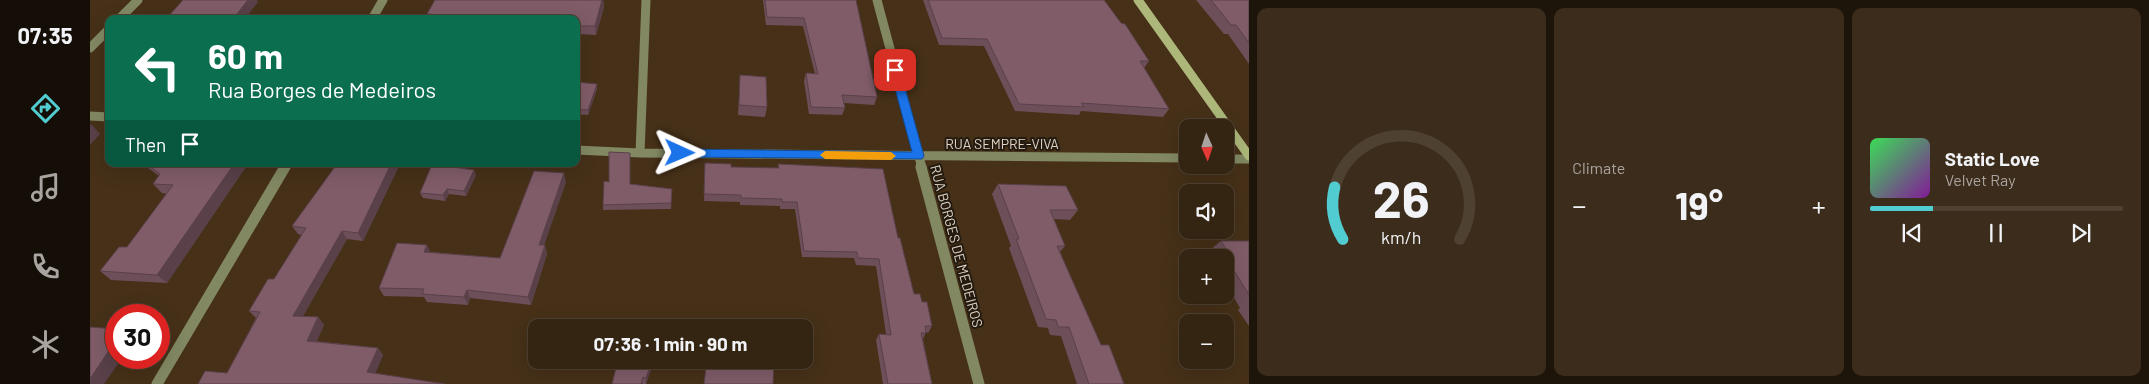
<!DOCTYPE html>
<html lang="en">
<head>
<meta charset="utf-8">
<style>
	:root { --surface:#342412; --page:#3c2c1b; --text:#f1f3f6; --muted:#a9a49f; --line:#4e4132; --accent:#51ccd1 }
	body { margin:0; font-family:Barlow,sans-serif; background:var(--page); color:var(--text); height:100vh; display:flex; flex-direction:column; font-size:19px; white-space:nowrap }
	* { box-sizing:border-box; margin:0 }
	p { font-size:16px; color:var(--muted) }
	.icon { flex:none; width:28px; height:28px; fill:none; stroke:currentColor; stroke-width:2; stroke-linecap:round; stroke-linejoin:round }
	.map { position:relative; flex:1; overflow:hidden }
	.side { display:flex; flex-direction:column; gap:8px; padding:8px; background:#1d140a; width:900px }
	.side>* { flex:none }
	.guide { position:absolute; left:15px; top:15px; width:475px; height:152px; border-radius:10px; box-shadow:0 5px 20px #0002,0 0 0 1px var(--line); background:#0b6e4f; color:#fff; overflow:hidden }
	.needle { width:32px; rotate:177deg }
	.fabs { position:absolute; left:1089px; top:119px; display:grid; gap:10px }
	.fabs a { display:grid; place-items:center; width:55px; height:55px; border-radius:10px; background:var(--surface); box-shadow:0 5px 20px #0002,0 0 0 1px var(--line); font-size:25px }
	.speed { position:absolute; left:15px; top:304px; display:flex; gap:10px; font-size:25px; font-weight:700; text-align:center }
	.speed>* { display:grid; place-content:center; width:65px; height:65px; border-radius:50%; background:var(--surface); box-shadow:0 5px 20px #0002,0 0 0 1px var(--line); line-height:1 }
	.speed .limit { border:8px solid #d22; background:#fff; color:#111 }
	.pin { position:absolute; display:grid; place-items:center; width:42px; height:42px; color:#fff; margin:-21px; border-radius:10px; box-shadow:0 2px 8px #0006 }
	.me { position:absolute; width:55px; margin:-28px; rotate:91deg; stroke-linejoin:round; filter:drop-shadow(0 0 4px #0008) }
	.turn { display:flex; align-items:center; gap:18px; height:105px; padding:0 20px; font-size:22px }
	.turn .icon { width:65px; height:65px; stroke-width:2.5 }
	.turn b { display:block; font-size:35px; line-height:42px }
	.then { display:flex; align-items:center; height:48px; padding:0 20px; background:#0003; gap:10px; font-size:19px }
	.big { font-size:38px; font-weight:700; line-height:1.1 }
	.side .tile { flex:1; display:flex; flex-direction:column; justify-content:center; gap:8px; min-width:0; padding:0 18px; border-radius:10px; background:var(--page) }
	.side .dial { align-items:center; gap:0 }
	.dial svg { height:130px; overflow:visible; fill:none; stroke:var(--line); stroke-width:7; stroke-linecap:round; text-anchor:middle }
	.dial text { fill:var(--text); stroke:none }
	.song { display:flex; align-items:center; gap:15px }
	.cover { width:60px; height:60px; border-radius:8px; background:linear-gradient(135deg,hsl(130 70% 55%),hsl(290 70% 35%)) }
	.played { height:5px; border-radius:2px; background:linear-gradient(90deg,var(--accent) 25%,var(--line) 25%) }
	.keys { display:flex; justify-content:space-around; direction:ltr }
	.heat { display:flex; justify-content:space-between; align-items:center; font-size:28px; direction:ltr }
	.side .tiles { flex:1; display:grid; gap:8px; grid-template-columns:repeat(3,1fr) }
	.trip { position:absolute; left:438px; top:319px; width:285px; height:50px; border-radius:10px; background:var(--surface); box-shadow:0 5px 20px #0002,0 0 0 1px var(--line); font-weight:700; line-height:50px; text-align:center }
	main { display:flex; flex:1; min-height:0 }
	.dock { display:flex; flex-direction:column; width:90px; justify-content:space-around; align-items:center; background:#150e07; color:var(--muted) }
	.dock .icon { width:35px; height:35px }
	.dock .current { color:var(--accent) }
	.dock b { font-size:22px; color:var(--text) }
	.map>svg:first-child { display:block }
</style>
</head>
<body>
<main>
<nav class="dock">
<b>07:35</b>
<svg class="icon current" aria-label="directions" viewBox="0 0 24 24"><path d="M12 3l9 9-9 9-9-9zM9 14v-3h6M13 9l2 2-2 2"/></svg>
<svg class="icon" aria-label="music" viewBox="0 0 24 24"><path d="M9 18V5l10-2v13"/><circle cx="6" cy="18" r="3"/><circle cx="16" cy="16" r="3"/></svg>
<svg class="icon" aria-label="phone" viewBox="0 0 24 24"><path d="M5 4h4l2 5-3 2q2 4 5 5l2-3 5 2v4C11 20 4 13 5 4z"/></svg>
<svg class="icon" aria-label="climate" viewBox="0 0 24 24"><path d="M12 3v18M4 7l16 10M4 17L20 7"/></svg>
</nav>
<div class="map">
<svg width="1159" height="384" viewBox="0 0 1159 384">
	<rect width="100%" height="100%" fill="#463018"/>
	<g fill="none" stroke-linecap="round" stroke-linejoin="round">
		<path stroke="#818862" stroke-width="9" d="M787,0L832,168
			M29,19L48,0
			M282,19L293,0
			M0,48L19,29
			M0,116L19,117
			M486,150L550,153L1098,158
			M550,153L556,0
			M1135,159H1159
			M195,168L197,164"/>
		<path stroke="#818862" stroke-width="11" d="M831,167L889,384
			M67,384L195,167"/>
		<path stroke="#acb779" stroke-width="9" d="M1048,0L1159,156"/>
	</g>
	<path fill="#6d4f59" d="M345,0H513L514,7L506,35L486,34V19H338L337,14Z
		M673,0H766L787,97L784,105L754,103L755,108L752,115L719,114L714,81L716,73L725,74L713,26L676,25Z
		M833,0H1014L1059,61L1054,68L1079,109L1073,117L991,111L989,115L925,111L894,46L849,45Z
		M1106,0H1159V64L1138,34H1134Z
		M650,75L677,107L675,117L648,115Z
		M486,82L507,89L498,115L486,114Z
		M615,163L641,167L688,168V164L808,238L824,294L832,302L842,326L838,333L836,332L833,339L842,384H793L786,340L789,334H796L786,266L766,265L764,258L712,257L705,209H690V206L650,205V202L614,201Z
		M48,164H151L155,168L77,283L21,280L10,271L37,247L77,194L72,193L63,184L69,176L54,165H49Z
		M308,168L273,241L257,239L213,316L228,317L234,325L226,341L288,348L293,355L285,373H137L166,318L159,311L184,279L212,235L208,234L202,226Z
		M386,175L376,196L359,194L355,201L333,198L330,193Z
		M476,182L454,245H455L457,254L441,305L380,298L378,305L337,302L334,297L294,296L289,288L341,252L410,258Z
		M541,184L582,189L581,209L513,210V205Z
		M908,184L988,210L980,220L964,219L975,246L970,252L1011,345L1034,384H987L971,336L960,335L958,328L948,327L919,248L921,246L902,194Z
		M1131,241H1159V326L1148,310L1150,308L1135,282V258H1125L1120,250Z
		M528,360H564L556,384H553Z"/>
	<path fill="#594049" d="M158,0H167L168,2L155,19H143Z
		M512,0H513L514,7L506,35L505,26Z
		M507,84V89L498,115V110Z
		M1,124L10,134L0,145V125Z
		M144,164H151L155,168L77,283L67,275Z
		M301,164H306L308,168L273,241L268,233Z
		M384,170L386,175L376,196L374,191Z
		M474,173L476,182L451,253L449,245Z
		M357,189L359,194L355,201L353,195Z
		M252,231L257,239L209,323L203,316Z
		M337,245L341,253L334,252Z
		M455,245L457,254L441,305L438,297Z
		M377,290L380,298L378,305L374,297Z
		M228,317L234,325L224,348L217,341Z
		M26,340V358H32L14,384H0V379Z
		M288,348L293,355L283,379L277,372Z
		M562,360H564L556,384V378Z"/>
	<path fill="#7f5c68" stroke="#594049" d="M93,0H158L143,19H76Z
		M345,0H512L505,26H486V19H338L341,14H337Z
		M675,0H766L787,97L752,95L755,108L721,107L716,73L728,74L714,18L677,17Z
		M838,0H1014L1031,23L1035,24L1059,61H1050L1079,109L991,103L994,107L929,104L897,39L852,38Z
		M1121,0H1159V43L1146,25H1141Z
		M650,75L676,77L677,107L649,105Z
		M486,82L507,84L498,110L486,109Z
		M519,152L540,153V184L582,189L581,203L513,205L514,181L519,182Z
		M615,163L641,164V167L689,168L688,164L793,169L808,238H810L824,294H830L832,302H837L842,326H835L836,333H831L842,384H798L789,334L801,335L789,259L768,258L767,252L714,251L707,202H692V199L651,198V195L614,194Z
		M56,164H144L67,275L10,271L29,247H37L83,185L63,184L70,174Z
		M247,164H301L268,233L252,231L203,316L228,317L217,341L288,348L277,372L355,384H108L115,371L137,373L170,312L159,311L178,279H184L216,228L202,226Z
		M347,165L384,170L374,191L357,189L353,195L330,193L341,167H346Z
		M444,171L474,173L449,245H455L438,297L377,290L374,297L332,294L334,289L289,288L307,243L337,245L334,252L410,258Z
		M908,184L976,186L988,210H960L975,246H967L1011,345H1019L1034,384H999L979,327H968L966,320L956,319L926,239H929Z
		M1131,241H1159V295L1132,251H1137Z
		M0,327L26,329V340L0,379Z
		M528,360H562L556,378L553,377L551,384H522Z
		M617,360H684L683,384H614Z"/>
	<path fill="#1a73e8" stroke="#114b97" d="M805,66L810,70L834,156L832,159L590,157L584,153L590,149L822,152L800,70Z"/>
	<path fill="#f59e0b" d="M735,151L801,152L806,156L801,160L735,159L730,155Z"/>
	<g text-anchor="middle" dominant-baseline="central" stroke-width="4" stroke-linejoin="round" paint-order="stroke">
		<g font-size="14" fill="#e0d3c4" stroke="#241b10">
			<text x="912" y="143">RUA SEMPRE-VIVA</text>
			<text transform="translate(867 246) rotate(75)">RUA BORGES DE MEDEIROS</text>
		</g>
	</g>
</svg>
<div class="fabs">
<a><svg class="needle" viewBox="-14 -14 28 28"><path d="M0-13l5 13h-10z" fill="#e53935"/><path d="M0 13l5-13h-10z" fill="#a9a49f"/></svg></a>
<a><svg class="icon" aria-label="sound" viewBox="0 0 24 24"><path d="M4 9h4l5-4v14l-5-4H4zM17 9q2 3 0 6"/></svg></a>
<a>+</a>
<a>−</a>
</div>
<div class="speed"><div class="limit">30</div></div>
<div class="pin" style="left:805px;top:70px;background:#d93025"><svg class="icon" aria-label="arrive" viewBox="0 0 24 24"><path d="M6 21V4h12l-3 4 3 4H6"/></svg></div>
<svg class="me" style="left:590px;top:153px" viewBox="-20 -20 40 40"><path d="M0-17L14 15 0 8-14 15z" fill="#1a73e8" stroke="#fff" stroke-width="4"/></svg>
<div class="trip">07:36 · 1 min · 90 m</div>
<div class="guide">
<div class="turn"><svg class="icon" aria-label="left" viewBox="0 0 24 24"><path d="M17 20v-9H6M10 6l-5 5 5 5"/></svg><div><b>60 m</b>Rua Borges de Medeiros</div></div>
<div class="then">Then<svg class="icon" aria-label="arrive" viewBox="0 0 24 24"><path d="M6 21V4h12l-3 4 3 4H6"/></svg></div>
</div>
</div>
<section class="side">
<div class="tiles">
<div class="tile dial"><svg viewBox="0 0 100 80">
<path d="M14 69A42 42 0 1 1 86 69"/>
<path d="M14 69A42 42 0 0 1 9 37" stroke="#51ccd1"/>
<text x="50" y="56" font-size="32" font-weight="700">26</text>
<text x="50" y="72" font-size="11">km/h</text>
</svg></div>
<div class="tile"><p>Climate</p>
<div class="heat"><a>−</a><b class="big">19°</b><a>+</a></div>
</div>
<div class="tile">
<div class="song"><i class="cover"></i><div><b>Static Love</b><p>Velvet Ray</p></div></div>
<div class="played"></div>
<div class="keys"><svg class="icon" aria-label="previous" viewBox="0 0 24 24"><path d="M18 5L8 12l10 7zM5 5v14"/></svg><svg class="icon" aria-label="pause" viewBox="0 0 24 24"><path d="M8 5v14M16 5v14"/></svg><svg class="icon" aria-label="next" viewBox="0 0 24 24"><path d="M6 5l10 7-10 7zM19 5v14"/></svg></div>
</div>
</div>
</section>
</main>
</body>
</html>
